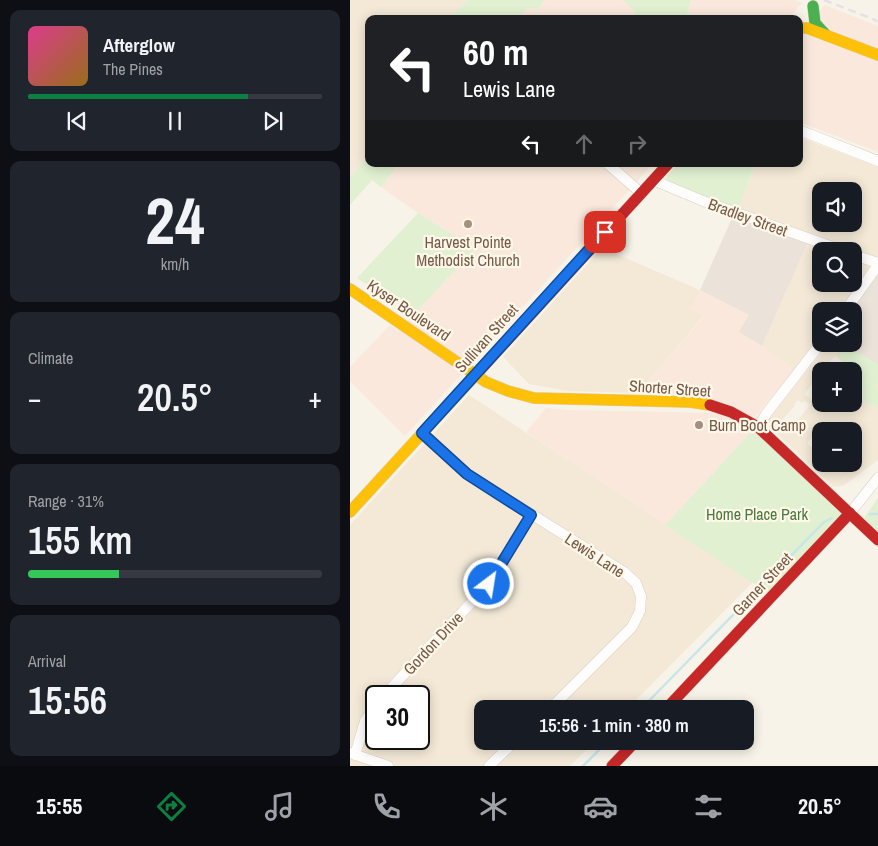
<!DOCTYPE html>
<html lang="en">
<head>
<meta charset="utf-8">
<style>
	:root { --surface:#171b24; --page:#20242c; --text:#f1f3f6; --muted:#9ea1a6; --line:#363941; --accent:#0b8043 }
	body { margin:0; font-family:"Archivo Narrow",sans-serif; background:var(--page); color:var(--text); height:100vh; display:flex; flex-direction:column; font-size:19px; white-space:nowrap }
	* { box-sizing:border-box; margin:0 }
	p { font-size:16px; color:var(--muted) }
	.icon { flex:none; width:28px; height:28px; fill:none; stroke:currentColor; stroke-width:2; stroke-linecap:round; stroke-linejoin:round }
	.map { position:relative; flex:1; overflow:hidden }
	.sheet { display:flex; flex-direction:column; gap:10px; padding:10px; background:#0d0f14; width:350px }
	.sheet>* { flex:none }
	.banner { position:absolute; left:15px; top:15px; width:438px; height:152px; border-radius:10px; box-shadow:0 2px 12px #0003; background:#202124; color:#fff; overflow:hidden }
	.controls { position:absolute; left:462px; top:182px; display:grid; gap:10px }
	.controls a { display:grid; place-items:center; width:50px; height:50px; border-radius:10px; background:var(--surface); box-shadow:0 2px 12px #0003; font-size:25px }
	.speed { position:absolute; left:15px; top:685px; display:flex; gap:10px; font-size:25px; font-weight:700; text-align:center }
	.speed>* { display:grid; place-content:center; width:65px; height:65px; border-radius:50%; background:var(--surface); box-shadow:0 2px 12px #0003; line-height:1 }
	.speed .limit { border:2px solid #111; border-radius:8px; background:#fff; color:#111 }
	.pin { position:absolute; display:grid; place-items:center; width:42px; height:42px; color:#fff; margin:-21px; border-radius:10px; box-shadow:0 2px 8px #0006 }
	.me { position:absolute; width:55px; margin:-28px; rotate:31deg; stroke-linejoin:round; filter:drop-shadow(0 0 4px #0008) }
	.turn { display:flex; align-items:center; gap:18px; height:105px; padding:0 15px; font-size:22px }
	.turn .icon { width:65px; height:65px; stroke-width:2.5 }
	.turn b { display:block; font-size:35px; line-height:42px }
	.lanes { display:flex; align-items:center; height:48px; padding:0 15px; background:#0003; justify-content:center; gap:25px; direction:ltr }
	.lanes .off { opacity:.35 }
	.big { font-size:38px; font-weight:600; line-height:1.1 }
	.sheet .widget { flex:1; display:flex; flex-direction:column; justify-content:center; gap:8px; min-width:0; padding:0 18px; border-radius:10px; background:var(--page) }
	.sheet .dial { align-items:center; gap:0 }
	.dial b { font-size:65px; line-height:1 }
	.song { display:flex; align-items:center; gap:15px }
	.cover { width:60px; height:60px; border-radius:8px; background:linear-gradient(135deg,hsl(330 70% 55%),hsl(40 70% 35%)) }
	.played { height:5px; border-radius:2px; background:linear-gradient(90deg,var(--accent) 75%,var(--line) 75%) }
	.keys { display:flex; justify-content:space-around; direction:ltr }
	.heat { display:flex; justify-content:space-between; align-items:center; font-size:28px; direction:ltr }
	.charge { height:8px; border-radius:4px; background:linear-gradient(90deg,#34c759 31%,var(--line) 0) }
	.trip { position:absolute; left:124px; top:700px; width:280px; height:50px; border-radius:10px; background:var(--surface); box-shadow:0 2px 12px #0003; font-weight:600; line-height:50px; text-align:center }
	.menu { display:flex; height:80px; justify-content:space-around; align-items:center; background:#090b0e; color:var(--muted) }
	.menu .icon { width:35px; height:35px }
	.menu .current { color:var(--accent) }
	.menu b { font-size:22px; color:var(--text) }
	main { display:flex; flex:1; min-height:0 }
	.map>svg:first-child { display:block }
</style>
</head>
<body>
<main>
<section class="sheet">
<div class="widget">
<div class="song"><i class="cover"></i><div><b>Afterglow</b><p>The Pines</p></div></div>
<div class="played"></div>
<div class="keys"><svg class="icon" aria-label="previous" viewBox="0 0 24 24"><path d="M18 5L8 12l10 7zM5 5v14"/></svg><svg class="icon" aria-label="pause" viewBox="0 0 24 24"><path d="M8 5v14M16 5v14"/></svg><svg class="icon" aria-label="next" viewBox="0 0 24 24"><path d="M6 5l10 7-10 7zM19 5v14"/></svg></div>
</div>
<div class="widget dial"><b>24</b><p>km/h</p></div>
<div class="widget"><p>Climate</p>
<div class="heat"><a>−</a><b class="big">20.5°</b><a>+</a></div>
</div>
<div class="widget"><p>Range · 31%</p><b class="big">155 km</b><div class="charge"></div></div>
<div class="widget"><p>Arrival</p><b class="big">15:56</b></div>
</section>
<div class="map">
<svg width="528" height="766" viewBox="0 0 528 766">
	<rect width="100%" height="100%" fill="#f8f3e8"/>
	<path fill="#f4e9d7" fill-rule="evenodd" d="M0,0H118L98,19H19V155L0,178Z
		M449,137L528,167V256L527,257H522L388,208L405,164H449ZM471,191H504V224H471Z
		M458,242L482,251H471V284H504V260L520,267L490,311H471V336L444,370L412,346Z
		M252,248L350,290L342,309L354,315L289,393L218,391L179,384L153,357Z
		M478,344L528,371V460L493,486L483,487L419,426V419ZM485,356L494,363L489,370L504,371V404H471V394L465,402L455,394L471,371ZM448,400L452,403L455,401L460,405L440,430L431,421L445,406L444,405ZM471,431H504V464H499L491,473L481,464H471V455L457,443L465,434L471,439Z
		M119,395L403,582L277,709H132V741H245L220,766H0V525ZM26,696H69V739H26Z"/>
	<path fill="#f9e8db" d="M195,0H272L286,11L283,19H168L177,8L188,9Z
		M341,0H444L452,3L438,19H345L337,11Z
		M475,5L528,26V152L449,122V32Z
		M49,164H303L55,436L0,381V367L40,325L48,331L125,249L68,213L31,187Z
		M350,290L399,315L390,332L412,346L444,370L405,417L399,416L359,399L336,395L289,393L354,316L342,309Z
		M196,408L218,410L366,413L384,420L403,430L315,525L176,432Z"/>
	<path fill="#ebe2d9" d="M383,216L458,242L412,346L389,332L399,315L350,290Z
		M528,275V371L478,344H504V311H501Z"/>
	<path fill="#e1f0d1" d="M118,0H195L188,9L177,8L168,19H98Z
		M272,0H341L337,11L345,19H283L285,11Z
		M19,155V164H49L31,187L22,180L0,205V178Z
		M328,164H405L388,208L318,182L316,177Z
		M68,213L125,249L64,314L7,278Z
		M482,344H493L528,364V383L525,384L528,391V408C511,403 504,389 504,371H499L481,345Z
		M403,430L493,512L423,596L315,525Z
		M528,498V531L514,518Z"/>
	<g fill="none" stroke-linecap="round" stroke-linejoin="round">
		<path stroke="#c8e5e9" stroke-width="2.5" d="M520,514H528
			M291,709L474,522L482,518
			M233,766L258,741"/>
		<g stroke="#d9d0c6" stroke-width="11">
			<path id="street" d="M449,130L528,161
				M258,164L291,193
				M303,180L353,201L494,251
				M504,255L528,263
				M495,311L528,265
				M408,427L416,414L471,343
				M72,433L117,474L274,572L286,583L291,596L290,611L282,627L200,709
				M500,513L528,478
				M34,696L79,647L139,584L181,515
				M0,753L38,766
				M5,755L15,721L26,705
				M139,766L165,741"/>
		</g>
		<g stroke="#d9cfc4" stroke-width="12">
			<path id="fast" d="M463,6L465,23L476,35"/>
		</g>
		<g stroke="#d9cfc4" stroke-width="12">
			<path id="slow" d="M449,28H457L528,55
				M0,289L136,382L158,391L184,398L340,402L360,405
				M0,512L130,370"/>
		</g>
		<g stroke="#d9cfc4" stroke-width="12">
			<path id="jam" d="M130,370L318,164
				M360,405L381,412L408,427L528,540
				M316,709L500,513
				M262,766L286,741"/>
		</g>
		<use href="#street" stroke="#fefdfc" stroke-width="10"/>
		<use href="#fast" stroke="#4caf50" stroke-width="11"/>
		<use href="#slow" stroke="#ffc107" stroke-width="11"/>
		<use href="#jam" stroke="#c62828" stroke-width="11"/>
		<path stroke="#e5e1e5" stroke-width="2.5" stroke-dasharray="8 5" stroke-linecap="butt" d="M474,0L528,21"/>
	</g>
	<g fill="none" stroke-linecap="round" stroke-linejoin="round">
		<g stroke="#114b97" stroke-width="12">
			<path id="route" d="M139,584L181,515L117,474L72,433L255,232"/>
		</g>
		<use href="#route" stroke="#1a73e8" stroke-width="9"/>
	</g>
	<g fill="#a5907f" stroke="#fff8ea" stroke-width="2">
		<circle cx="118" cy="224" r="5"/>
		<circle cx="349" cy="425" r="5"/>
	</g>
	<g text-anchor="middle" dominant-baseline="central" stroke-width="4.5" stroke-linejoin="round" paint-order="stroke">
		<g font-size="16" fill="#785a46" stroke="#fff8ea">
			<text transform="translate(398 217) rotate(20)">Bradley Street</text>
			<text transform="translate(59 310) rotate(34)">Kyser Boulevard</text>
			<text transform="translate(136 338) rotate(-48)">Sullivan Street</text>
			<text transform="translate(320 388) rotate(4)">Shorter Street</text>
			<text transform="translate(245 555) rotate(33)">Lewis Lane</text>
			<text transform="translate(412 584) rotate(-47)">Garner Street</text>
			<text transform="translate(83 643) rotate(-47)">Gordon Drive</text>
		</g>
		<g font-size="16" fill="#785a46" stroke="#fff8ea">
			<text x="118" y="242">Harvest Pointe<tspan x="118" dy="18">Methodist Church</tspan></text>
			<text x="359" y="425" text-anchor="start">Burn Boot Camp</text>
		</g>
		<g font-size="16" fill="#497a3a" stroke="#fff8ea">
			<text x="407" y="514">Home Place Park</text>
		</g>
	</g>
</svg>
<div class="controls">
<a><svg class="icon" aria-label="sound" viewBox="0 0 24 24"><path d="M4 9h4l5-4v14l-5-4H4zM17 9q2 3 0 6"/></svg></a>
<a><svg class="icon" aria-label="search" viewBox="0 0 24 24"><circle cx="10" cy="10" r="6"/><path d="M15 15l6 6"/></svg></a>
<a><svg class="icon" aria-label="layers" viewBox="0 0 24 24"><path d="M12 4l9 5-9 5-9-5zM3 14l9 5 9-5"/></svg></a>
<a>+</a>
<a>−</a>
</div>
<div class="speed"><div class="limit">30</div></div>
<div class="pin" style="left:255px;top:232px;background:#d93025"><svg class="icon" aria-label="arrive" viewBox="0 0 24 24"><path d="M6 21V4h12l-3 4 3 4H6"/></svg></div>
<svg class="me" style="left:139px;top:584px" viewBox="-20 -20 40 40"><circle r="17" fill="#1a73e8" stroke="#fff" stroke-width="3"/><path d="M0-11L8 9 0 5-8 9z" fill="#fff"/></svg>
<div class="trip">15:56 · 1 min · 380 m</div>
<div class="banner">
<div class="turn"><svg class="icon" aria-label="left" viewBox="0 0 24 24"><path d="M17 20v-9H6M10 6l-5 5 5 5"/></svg><div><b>60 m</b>Lewis Lane</div></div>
<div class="lanes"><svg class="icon" aria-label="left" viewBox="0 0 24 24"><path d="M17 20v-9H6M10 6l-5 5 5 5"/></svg><svg class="icon off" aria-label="ahead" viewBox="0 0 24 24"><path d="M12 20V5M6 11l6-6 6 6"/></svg><svg class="icon off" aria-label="right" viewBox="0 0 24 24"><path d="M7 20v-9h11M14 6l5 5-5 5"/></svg></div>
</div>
</div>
</main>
<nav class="menu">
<b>15:55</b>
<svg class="icon current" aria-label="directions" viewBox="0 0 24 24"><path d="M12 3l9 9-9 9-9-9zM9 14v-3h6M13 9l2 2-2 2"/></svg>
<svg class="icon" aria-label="music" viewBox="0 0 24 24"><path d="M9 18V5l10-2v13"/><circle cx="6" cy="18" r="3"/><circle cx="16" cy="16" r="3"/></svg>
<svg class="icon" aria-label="phone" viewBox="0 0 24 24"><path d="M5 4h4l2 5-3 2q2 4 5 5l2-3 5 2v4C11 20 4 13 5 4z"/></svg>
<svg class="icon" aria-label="climate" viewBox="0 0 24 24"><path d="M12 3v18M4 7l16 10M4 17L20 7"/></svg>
<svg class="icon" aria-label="car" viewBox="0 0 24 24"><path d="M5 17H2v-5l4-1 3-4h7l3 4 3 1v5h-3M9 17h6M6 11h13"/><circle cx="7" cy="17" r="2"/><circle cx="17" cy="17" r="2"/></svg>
<svg class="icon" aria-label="filters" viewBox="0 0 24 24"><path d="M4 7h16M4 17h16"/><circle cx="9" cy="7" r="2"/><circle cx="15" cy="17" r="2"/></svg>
<b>20.5°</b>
</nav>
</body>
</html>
